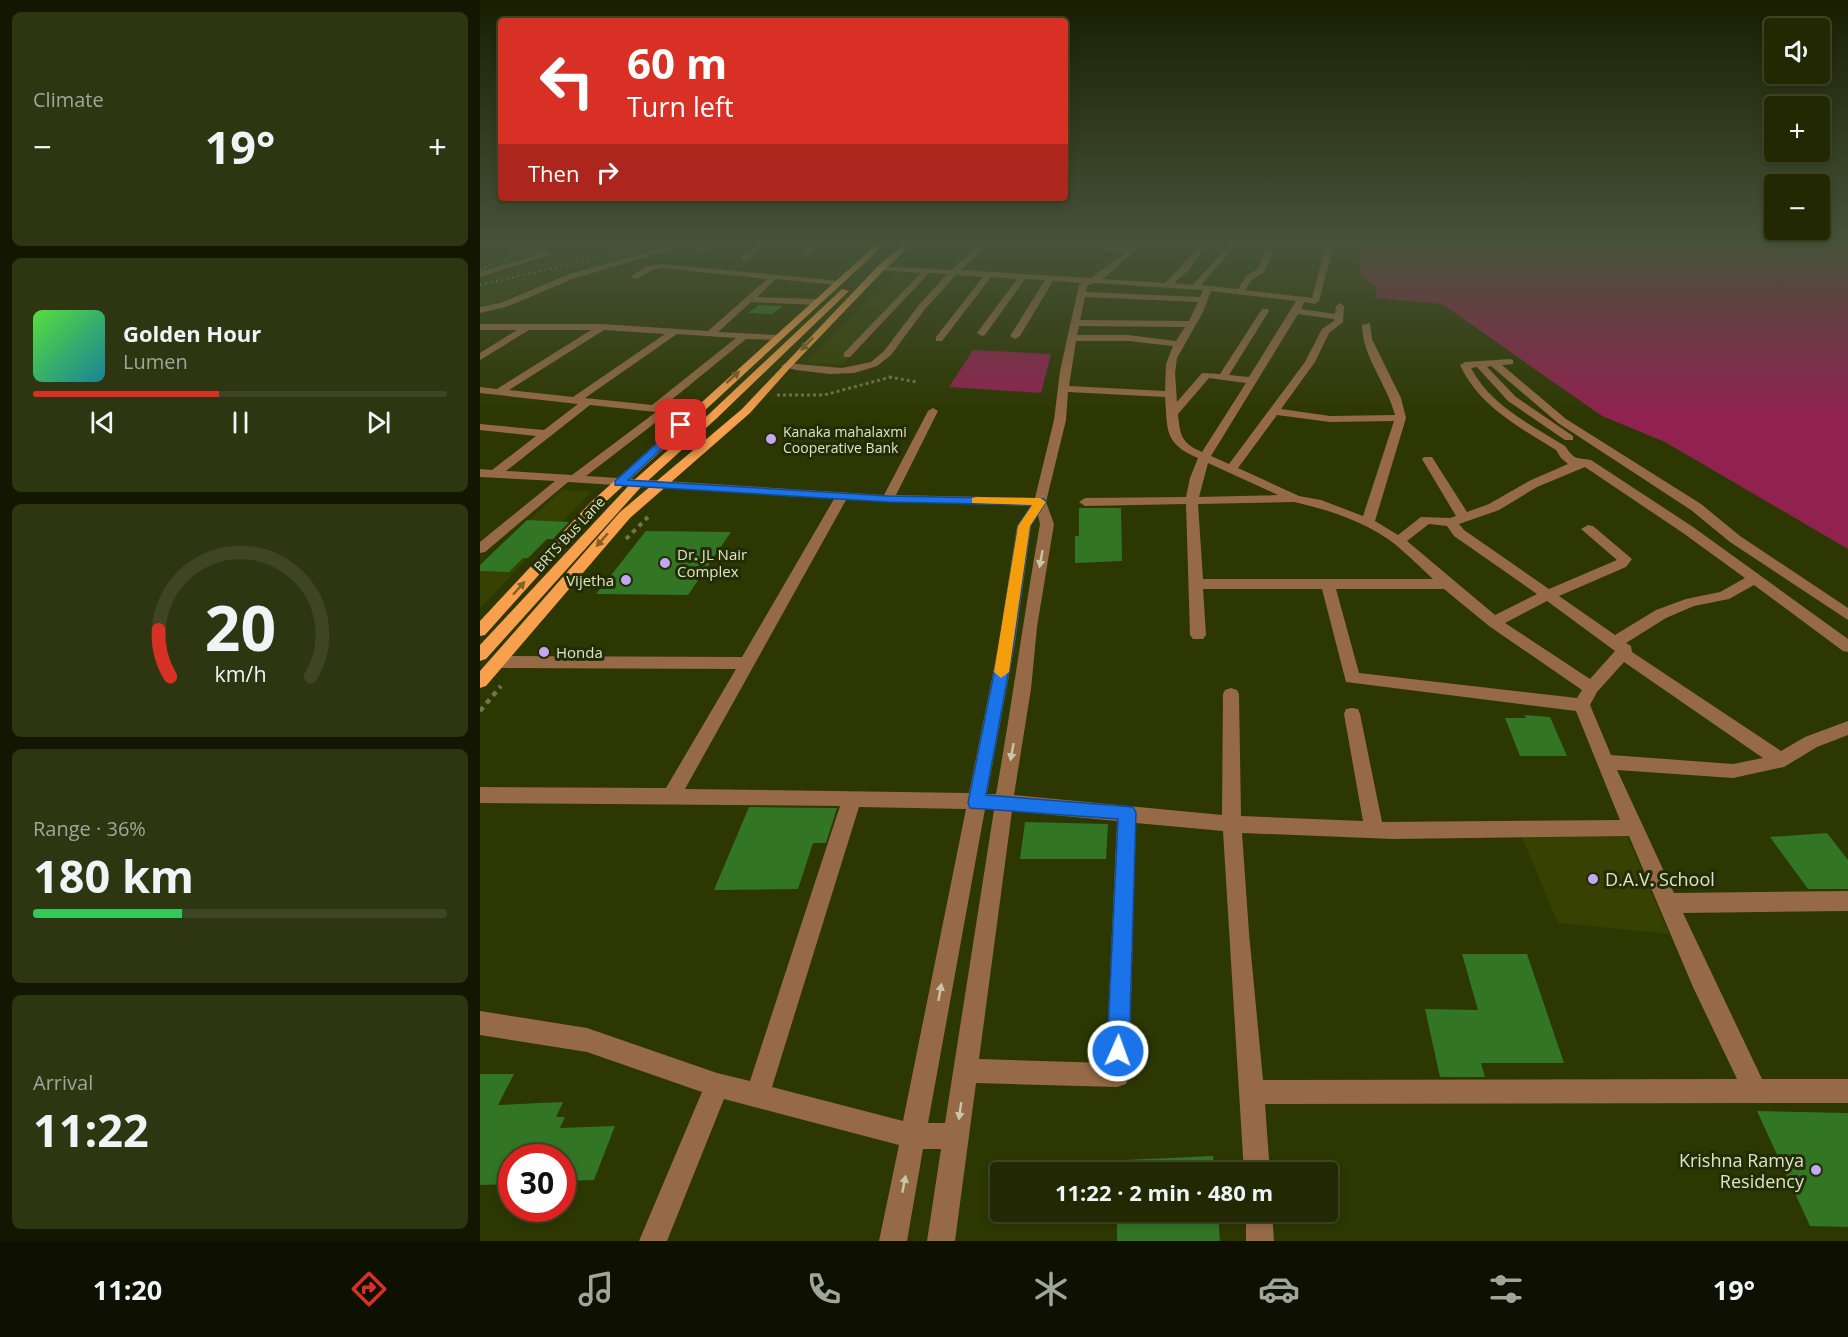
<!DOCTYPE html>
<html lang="en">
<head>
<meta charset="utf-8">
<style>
	:root { --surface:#222902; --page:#2e3511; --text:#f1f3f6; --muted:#a2a699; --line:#3f4524; --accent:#d93025 }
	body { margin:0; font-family:"Open Sans",sans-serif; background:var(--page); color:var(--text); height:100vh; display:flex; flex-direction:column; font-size:22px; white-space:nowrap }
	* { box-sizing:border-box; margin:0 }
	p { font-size:20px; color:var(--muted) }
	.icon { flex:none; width:33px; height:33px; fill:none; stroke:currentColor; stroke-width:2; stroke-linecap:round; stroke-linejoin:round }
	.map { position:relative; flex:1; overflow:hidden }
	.details { display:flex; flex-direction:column; gap:12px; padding:12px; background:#131701; width:480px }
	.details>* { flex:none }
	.banner { position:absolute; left:18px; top:18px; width:570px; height:183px; border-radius:6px; box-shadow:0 3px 9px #0003,0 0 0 2px var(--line); background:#d93025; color:#fff; overflow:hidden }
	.fabs { position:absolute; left:1284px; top:18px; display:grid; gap:12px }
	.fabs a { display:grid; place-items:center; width:66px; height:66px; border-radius:6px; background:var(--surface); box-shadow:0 3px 9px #0003,0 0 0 2px var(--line); font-size:30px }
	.speed { position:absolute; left:18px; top:1144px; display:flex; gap:12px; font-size:30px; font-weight:700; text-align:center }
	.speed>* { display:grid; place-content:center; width:78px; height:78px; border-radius:50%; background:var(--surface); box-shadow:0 3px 9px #0003,0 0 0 2px var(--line); line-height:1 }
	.speed .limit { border:9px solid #d22; background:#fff; color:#111 }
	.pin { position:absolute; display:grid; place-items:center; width:51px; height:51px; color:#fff; margin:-26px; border-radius:12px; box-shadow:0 3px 9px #0006 }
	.me { position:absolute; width:66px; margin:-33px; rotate:2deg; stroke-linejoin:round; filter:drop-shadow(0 0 4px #0008) }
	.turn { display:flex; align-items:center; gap:21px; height:126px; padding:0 30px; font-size:27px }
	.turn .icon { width:78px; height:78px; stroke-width:2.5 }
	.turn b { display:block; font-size:42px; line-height:51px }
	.then { display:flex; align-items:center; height:57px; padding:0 30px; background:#0003; gap:12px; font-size:22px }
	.big { font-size:45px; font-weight:700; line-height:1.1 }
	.details .card { flex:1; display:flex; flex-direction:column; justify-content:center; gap:9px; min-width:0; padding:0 21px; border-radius:9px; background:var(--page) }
	.details .dial { align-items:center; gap:0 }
	.dial svg { height:156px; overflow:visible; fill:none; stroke:var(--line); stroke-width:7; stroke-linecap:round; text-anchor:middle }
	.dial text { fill:var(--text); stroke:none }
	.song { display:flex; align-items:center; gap:18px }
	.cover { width:72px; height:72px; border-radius:9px; background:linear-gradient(135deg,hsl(110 70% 55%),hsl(190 70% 35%)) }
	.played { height:6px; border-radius:3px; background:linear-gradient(90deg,var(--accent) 45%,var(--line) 45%) }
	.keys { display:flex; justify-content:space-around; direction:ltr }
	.heat { display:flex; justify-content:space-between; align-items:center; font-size:33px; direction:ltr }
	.charge { height:9px; border-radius:4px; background:linear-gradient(90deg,#34c759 36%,var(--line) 0) }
	.trip { position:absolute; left:510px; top:1162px; width:348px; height:60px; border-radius:6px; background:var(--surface); box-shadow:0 3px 9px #0003,0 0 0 2px var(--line); font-weight:700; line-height:60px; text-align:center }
	.dock { display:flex; height:96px; justify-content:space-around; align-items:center; background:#0e1001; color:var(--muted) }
	.dock .icon { width:42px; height:42px }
	.dock .current { color:var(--accent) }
	.dock b { font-size:27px; color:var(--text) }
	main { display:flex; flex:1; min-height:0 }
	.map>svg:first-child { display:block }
</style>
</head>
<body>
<main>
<section class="details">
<div class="card"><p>Climate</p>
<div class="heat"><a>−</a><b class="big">19°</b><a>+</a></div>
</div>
<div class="card">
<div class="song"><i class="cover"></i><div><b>Golden Hour</b><p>Lumen</p></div></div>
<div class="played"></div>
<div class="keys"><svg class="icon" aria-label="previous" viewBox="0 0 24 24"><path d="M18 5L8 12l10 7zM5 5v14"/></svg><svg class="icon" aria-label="pause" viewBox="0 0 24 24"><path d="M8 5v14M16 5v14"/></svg><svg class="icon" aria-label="next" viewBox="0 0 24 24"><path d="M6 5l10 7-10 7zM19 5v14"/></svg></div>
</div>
<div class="card dial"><svg viewBox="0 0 100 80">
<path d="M14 69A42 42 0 1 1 86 69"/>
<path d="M14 69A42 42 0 0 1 8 45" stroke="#d93025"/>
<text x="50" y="56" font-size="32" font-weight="700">20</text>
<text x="50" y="72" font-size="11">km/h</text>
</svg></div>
<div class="card"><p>Range · 36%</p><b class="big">180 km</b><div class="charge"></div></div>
<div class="card"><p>Arrival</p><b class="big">11:22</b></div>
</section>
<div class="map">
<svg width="1368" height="1241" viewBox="0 0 1368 1241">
	<rect width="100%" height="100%" fill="#2d3702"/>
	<path fill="#364102" d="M38,244H199L82,275L0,310V279L86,254V250L61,249L52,252L58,255L0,273V251L30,248Z
		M417,271L450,273L363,364L326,363Z
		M82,490L112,491L0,608V565Z
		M1041,835L1147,836L1189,934L1078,923Z"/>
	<path fill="#912250" d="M877,244H1368V549L1185,442L1122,416L962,304L895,298L897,289L881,276Z
		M493,350L571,354L561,393L469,387Z"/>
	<path fill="#327524" d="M279,305L303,306L292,314L268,313Z
		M599,508H641L642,561L595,563V536H599Z
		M47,520L89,522L73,539H67L48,558H43L29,572L0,571V565Z
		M166,531L251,532L208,595L116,594Z
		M1044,715L1070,717L1087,756H1040L1025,718H1046Z
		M269,807L357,808L346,843H333L318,889L234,890Z
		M545,822L628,824L626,859H540Z
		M1347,833L1368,860V889H1328L1290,837Z
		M982,954H1047L1084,1063H1001L1005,1077H960L945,1009L998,1010Z
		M0,1074H34L18,1105L83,1102L76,1117H85L80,1128L135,1126L114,1180L82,1181V1158H32V1184L0,1185Z
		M1277,1111L1368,1113V1227L1330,1226Z
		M733,1156L735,1173H644V1160Z
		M637,1212H738L740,1241H637Z"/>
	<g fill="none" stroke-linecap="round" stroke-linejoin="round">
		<path stroke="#475120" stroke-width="8" stroke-dasharray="8 4.5" stroke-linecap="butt" d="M32,247L57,251"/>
		<path stroke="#6d774b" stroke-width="3" stroke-dasharray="3 3" stroke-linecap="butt" d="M409,377L437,382
			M297,395H344L411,377"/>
		<path stroke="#6d774b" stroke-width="4" stroke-dasharray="4.5 4.5" stroke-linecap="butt" d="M146,539L168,517"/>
		<path stroke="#6d774b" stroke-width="4.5" stroke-dasharray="5 5" stroke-linecap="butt" d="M0,711L21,686"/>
		<path fill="#966a46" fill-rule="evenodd" d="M3,244H15L0,250V246Z
			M20,244H32L36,247L32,249Z
			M197,244H210L95,278L26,307L0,313V307L20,303L89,274Z
			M225,244H234L224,252H218V248Z
			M280,244H289L267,260H261V256Z
			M334,244H343L330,255H324V251Z
			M499,244H507L481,270L611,278L645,253L593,244L650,249L655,244H663L623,279L685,283L721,245L725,247L709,270L694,283L713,285L749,244H757L721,285L758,289L766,276L778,269L786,250L790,248L794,250L784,272L772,280L765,290L832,298L846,244H854L839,301L835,304L824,302L821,309L855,314L856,306L860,303L864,306L863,322L849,333L835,362L801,409L850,416L915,415C907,384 882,356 882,325L890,323L892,339L921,398L926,418L895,521L918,535L941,517L970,518L976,516L942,459L944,457H952L987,512L1009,504L1049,481L1088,464L1081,458L1076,450C1039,427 999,406 980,365L985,362L1030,359L1033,360V364L1022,365L1086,419L1221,504L1260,536L1368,608V620L1250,542L1211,510L1078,423L1011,366L1007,367L1036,397L1093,436V440H1085L1028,401L997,367L991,368C1010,405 1051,425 1085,446C1095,461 1096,457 1111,460L1213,527L1368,639V652L1363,651L1274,585L1249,599L1214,606L1186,618L1146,643L1151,646L1152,652L1301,751L1325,737L1368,721V735L1337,747L1304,767L1253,778L1137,770L1194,893L1368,891V911L1203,913L1282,1079H1368V1103L785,1104L790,1173H764L743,831L656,823L649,1075L646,1084L637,1087L496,1083L475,1241H447L461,1149H443L427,1241H399L419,1145L244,1099L187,1241H159L222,1092L107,1052L0,1035V1011L107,1028L237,1073L270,1081L360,806L0,803V787L186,788L256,669L18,668L12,666L10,662L12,658L18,656L262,657L354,499L88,482L5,552L0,553V542L75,481L0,477V469L12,470L56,436L0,430V424L64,430L98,404L0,393V387L17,389L111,330H49L0,360V353L37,330H0V324H122L228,331L287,279L182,268L172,270L157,279L150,277L167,266L182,264L361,281V285H358L296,279L277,297L337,299L341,302L337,305L271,302L238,332L297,335L300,336V340L266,339L184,406L218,411V415L188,413L106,476L404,495L448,411L453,408L458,411L416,495L555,498L574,420L580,371L599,285L601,283L573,281L540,336L535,339L530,336L565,280L545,279L505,335L502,336L497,333L537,279L511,277L462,341H456V337L503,277L476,275L445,309L411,355L397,366L374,373L350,374L316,370L301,366L306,363L362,368L391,362L404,351L439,305L467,274L449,273L370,357H364V353L441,273L401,270L397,268L398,266L472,270ZM613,283L723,290L720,297L606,292L607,286ZM731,291L816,301L769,377L749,375L789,311L788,309H782L740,374L722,373L697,402L695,373L697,358L723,312ZM605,297L718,302L709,321L600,320ZM818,314L854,319V321L842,329L825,362L749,464L731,456ZM599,326L705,327L696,341L648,335H597ZM124,330L185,334L93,397L29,390ZM197,334L256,338L172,405L105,398ZM596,341H648L693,346L686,364L685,391L589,386ZM729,378L766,383L722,452C701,443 700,435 698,414ZM588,392L685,397C688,430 683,443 718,458L710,478L706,497L605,498L599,502L605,506L706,504L710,635L713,639H723L726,635L723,589H842L866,682L1096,711L1140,820L902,822L880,714L878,709L872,708L866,709L864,714L883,821L761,816L759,694L757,690L751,688L745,690L743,694L742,815L534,795L551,689L557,627L574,524L566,502L586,420ZM110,405L176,412L92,475L26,471ZM797,415L850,422L914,421L883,516L841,500L819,496L758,468ZM728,463L798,495L719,497ZM1105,467L1203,533L1265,578L1240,592L1206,599L1176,610L1135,635L1079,596L1146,567L1152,559L1113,526L1108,525L1101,529L1137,560L1069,589L984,530L979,524L1019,510L1057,487ZM366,500L551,506L537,526L519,643L489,793L205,789ZM814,502C849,510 887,522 916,545C929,556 941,568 953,579H723L718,504ZM558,515L560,524C544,614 532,704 516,794H507L535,643L551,526ZM949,524L967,526L974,536L1057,594L1015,615L927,541ZM856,589H964L1009,626L1102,690L1097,698L879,673ZM1067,601L1135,651L1110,679L1025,623ZM1144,662L1283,758L1253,764L1131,755L1110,705L1117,692ZM379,807L486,809L423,1121L292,1087ZM505,809L514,810L465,1123H448ZM532,811L637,821L626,1063L499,1059ZM762,833L913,839L1149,836L1213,987L1257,1079L783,1080L769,933Z
			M54,249L73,254L0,277V272L60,254L54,253Z
			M766,1212H792L794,1241H766Z"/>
		<path fill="#f9a04e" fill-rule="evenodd" d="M397,244H405L118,509L5,635L0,636V621L110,503Z
			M424,244H432L404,270L310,368L270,413L150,518L6,686L0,688V671L140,512L262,409L398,266Z
			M362,289L369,291L237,418L161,487L6,659L0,661V645L153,481L229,414Z"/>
		<path stroke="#99a27d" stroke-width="2" stroke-dasharray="1.5 4" stroke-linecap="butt" d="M0,270L58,244
			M0,285L177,244"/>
	</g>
	<defs><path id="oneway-solid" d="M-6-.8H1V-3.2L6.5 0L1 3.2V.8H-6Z" transform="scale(1.5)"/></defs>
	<g fill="#846026">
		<use href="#oneway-solid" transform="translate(327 344) rotate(134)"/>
		<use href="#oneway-solid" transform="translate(253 377) rotate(-42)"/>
		<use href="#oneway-solid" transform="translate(122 540) rotate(131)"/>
		<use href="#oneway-solid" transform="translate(39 588) rotate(-48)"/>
	</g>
	<g fill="#cac6a8">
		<use href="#oneway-solid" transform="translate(561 559) rotate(100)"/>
		<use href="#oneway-solid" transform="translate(532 752) rotate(100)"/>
		<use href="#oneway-solid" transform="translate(460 992) rotate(-80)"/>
		<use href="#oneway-solid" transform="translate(480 1111) rotate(98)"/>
		<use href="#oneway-solid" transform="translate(424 1184) rotate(-79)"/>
	</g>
	<linearGradient id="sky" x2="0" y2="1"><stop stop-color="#191e01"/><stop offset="0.58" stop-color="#465339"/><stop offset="1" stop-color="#465339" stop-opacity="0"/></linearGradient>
	<rect width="1368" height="418" fill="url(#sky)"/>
	<path fill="#1a73e8" stroke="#114b97" stroke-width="1.5" d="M201,422L206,425L205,427L148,480L408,496L564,499L566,502L550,526L534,643L506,795L653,807L656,813L649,1051L646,1058L638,1061L630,1058L627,1051L638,819L490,808L488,803L520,643L538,526L552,505L408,502L135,485V481Z"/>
	<path fill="#f59e0b" d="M496,497L560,498L566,502L550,526L529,672L521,678L514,672L538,526L552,505L492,503V498Z"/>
	<g fill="#c2a7f2" stroke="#242c06" stroke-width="2">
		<circle cx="291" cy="439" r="6"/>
		<circle cx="185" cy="563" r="6"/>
		<circle cx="146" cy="580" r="6"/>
		<circle cx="64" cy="652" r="6"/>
		<circle cx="1113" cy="879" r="6"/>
		<circle cx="1336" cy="1170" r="6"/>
	</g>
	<g text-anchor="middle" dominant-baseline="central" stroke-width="6" stroke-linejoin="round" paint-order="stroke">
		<g font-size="14" fill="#dce4c9" stroke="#242c06" text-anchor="start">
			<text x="303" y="431">Kanaka mahalaxmi<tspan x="303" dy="16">Cooperative Bank</tspan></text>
		</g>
		<g font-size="14" fill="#dce4c9" stroke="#242c06">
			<text transform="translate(89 534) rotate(-47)">BRTS Bus Lane</text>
		</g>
		<g font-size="15" fill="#dce4c9" stroke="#242c06" text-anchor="start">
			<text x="197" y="554">Dr. JL Nair<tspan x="197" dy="17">Complex</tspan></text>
			<text x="134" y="580" text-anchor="end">Vijetha</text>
			<text x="76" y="652">Honda</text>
		</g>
		<g font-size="18" fill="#dce4c9" stroke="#242c06" text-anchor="start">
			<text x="1125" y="879">D.A.V. School</text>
			<text x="1324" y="1160" text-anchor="end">Krishna Ramya<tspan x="1324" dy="21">Residency</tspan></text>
		</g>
	</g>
</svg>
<div class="fabs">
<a><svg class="icon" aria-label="sound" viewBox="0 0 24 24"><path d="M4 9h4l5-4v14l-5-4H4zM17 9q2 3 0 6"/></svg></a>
<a>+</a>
<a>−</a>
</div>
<div class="speed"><div class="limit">30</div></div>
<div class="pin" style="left:201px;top:425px;background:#d93025"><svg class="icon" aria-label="arrive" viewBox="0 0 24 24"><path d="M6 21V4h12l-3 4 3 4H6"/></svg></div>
<svg class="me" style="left:638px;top:1051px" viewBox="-20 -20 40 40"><circle r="17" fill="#1a73e8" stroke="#fff" stroke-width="3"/><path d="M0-11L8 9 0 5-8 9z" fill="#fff"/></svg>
<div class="trip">11:22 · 2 min · 480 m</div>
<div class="banner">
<div class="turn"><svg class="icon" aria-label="left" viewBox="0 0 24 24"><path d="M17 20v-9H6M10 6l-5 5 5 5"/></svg><div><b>60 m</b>Turn left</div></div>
<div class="then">Then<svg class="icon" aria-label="right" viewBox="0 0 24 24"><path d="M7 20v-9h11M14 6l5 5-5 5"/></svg></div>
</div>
</div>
</main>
<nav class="dock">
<b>11:20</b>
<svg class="icon current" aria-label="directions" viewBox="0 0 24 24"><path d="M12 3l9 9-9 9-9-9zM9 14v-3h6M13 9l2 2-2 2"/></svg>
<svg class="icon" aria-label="music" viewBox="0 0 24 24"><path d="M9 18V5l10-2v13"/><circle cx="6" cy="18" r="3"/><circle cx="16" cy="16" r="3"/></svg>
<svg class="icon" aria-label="phone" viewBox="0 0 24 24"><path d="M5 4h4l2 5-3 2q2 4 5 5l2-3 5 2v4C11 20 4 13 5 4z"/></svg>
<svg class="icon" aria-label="climate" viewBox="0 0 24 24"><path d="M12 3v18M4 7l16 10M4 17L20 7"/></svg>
<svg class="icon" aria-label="car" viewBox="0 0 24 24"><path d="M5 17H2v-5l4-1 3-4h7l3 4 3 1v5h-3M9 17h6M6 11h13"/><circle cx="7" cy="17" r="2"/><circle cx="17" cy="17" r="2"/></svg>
<svg class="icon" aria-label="filters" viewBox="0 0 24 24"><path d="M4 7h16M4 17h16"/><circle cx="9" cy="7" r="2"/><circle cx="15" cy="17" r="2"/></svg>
<b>19°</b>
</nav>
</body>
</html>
